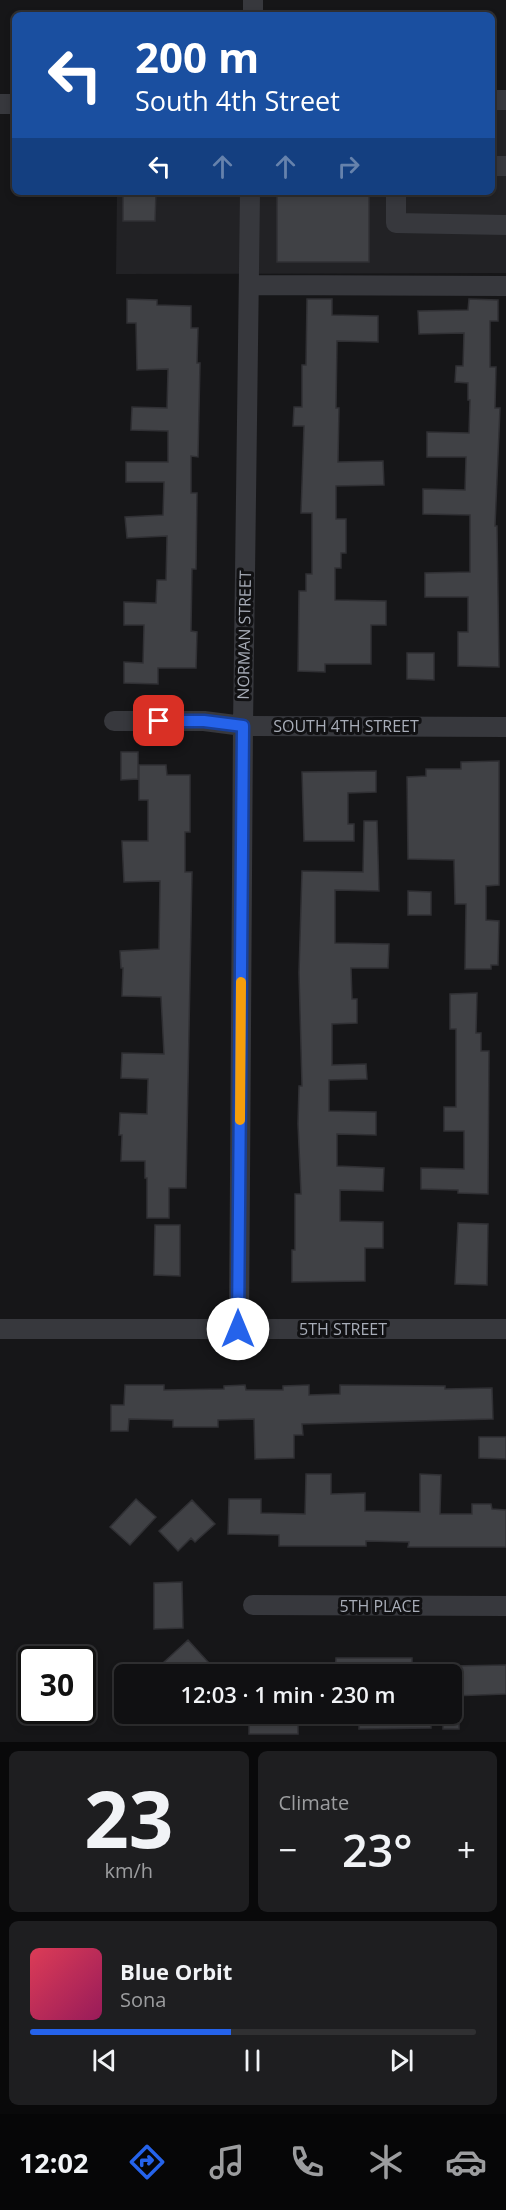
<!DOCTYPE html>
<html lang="en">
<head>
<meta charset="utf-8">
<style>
	:root { --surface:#101012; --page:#1e1e20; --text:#f1f3f6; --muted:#9c9d9f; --line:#303032; --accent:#2563eb }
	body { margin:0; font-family:"Open Sans",sans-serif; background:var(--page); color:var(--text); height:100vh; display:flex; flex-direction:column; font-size:22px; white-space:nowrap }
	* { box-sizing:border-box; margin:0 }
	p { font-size:20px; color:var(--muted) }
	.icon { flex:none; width:33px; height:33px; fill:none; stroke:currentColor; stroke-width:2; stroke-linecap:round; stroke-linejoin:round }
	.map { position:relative; height:1742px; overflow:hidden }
	.drawer { display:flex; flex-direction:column; gap:9px; padding:9px; background:#09090a; flex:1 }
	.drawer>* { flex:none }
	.top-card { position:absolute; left:12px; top:12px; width:483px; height:183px; border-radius:9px; box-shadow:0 3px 9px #0003,0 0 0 2px var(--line); background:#1a4fa0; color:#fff; overflow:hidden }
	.speed { position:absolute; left:18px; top:1646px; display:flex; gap:12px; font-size:30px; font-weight:700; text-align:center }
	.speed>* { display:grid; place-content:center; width:78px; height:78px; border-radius:50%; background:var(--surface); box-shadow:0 3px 9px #0003,0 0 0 2px var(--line); line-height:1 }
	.speed .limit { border:3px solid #111; border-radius:9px; background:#fff; color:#111 }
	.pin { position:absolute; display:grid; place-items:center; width:51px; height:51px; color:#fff; margin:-26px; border-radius:12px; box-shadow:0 3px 9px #0006 }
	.me { position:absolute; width:66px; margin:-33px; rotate:0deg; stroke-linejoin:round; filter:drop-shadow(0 0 4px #0008) }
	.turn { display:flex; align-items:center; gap:21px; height:126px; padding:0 24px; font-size:27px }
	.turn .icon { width:78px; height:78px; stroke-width:2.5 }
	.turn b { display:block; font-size:42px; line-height:51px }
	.lanes { display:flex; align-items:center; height:57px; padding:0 24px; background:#0003; justify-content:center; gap:30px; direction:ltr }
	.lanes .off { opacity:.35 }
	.big { font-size:45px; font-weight:600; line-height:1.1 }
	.drawer .card { flex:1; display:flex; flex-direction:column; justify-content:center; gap:9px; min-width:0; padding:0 21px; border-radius:9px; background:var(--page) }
	.drawer .dial { align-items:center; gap:0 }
	.dial b { font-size:78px; line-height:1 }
	.song { display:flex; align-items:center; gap:18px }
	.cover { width:72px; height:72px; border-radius:9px; background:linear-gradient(135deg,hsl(350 70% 55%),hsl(330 70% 35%)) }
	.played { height:6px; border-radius:3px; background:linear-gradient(90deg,var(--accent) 45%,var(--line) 45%) }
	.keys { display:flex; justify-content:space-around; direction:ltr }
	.heat { display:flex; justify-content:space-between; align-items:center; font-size:33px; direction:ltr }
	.drawer .tiles { flex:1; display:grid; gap:9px; grid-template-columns:1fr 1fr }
	.card:last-child { grid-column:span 2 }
	.trip { position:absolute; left:114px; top:1664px; width:348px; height:60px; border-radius:9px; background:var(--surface); box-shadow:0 3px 9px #0003,0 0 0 2px var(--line); font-weight:600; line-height:60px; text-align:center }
	.dock { display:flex; height:96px; justify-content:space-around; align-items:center; background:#060607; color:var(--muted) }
	.dock .icon { width:42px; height:42px }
	.dock .on { color:var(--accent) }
	.dock b { font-size:27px; color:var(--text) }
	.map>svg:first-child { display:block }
</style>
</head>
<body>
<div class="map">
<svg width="506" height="1742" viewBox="0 0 506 1742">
	<rect width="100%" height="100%" fill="#161618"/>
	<path fill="#222225" d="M492,106H506V273L116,274L117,192H492Z"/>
	<path fill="#404145" stroke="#303034" stroke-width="1.5" d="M123,192H156L155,221H123Z
		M277,192H369V262H277Z
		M127,299L157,300V305L191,306V328H198L197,363H200L198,457L191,456V493H197L196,569H192L191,631L197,632L196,668H158V684L124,683V662L143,663L144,625H124V602L156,603L157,580H166L167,536L127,538L125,517L163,515L164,482H126V462H168V431L131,430L132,407L167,408L168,369L137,370L136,323H127Z
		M307,299H332V315L378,316V342L337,341L336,408H339L338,462L383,461L384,485L336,486V519H346V553H341V568H335V600L386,601V625H371V664H325V672L298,671L299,591H306V574H312V513H301L304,426H293L294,407H302V365H306Z
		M469,299L498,300V321H490V367H496L495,408H500L495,526H497L499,667L458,666V632H468V597H425V573L470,572V515L423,514V489L465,490L466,457H427V432L469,433L470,400H468V383L455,382L456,366H463L464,333L419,334L418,311L468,310Z
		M407,653H434V680L407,679Z
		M121,752H138V779L121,780Z
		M499,761V885L486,886V920L499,921L498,965H491V969H465L466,904H455L454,860L408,859L407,777L426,776V769H461V762Z
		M139,765H166L167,775H190V832H185V872H192L186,1188H169V1218H147V1178H145V1161H121L122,1135H119L120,1113L147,1114L148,1079L121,1078L122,1053L164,1054L161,997L122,996L123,968H121L120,951L159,949L160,881L124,882L122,841H148V800H139Z
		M376,771V792L348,793V824H354V841H304L302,772Z
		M364,821H377L379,891L335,890V943L389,944L388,968H351L352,999H357V1023L332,1024V1065L366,1064L367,1079L329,1080V1111L376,1112V1135L337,1134V1166L384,1168L383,1191L340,1190V1221L383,1222V1248H365V1281L292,1282V1250H295V1194H301L298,1124L299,1086H302L299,973L302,871L363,872Z
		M408,891L431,892V915H408Z
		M477,993L476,1033H481V1051H489L488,1194L458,1193V1190L421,1189V1168L464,1169V1131H444V1107H456V1029H450V994Z
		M458,1223L488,1224L487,1285L455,1284Z
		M155,1225H180V1276L154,1275Z
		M125,1385H164V1390L224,1389V1386L245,1385L246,1390H283V1386L309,1385V1395L340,1394V1385L445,1386V1389L492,1388L493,1419L302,1424L303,1435H294V1458L255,1459L254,1419L218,1420V1427H173V1420L129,1419L128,1431H111V1405H124Z
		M479,1437H506V1459L479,1458Z
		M306,1474H331V1494L365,1493V1511L420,1512V1474L441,1475L440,1514H472V1504H491L492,1509L506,1510V1547H408L409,1542L366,1541V1546H279V1535L228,1534L229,1499H261V1513L305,1514Z
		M136,1499L156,1517L130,1545L110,1527Z
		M192,1500L215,1524L195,1542L191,1538L178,1551L159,1531Z
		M182,1582L183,1628L154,1629V1583Z
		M188,1640L219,1674H151Z
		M336,1658H412V1674H335Z
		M506,1665V1694L452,1696V1666Z
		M249,1713H298V1734H249Z
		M359,1713H431V1728L359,1729Z
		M443,1713H459V1729H443Z"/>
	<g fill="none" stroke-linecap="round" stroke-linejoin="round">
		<path stroke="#37383d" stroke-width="20" d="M253,15V0
			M492,100H506
			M0,104H15
			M492,166H506
			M396,192V223L506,225
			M249,285L506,286
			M114,721H204L243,726L506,727
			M0,1329H506
			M239,1329L243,726L250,192
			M253,1605L506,1606"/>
	</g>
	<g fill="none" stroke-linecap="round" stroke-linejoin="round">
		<g stroke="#184099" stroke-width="15">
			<path id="route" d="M159,721H204L243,726L238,1329"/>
		</g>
		<use href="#route" stroke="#2563eb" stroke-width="10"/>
		<path stroke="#f59e0b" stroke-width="10" d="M240,1120L241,982"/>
	</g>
	<g text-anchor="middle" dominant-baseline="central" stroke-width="6" stroke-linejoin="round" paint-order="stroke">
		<g font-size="16" fill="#a8adb8" stroke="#111113">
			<text transform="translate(244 635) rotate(-89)">NORMAN STREET</text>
			<text x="346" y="726">SOUTH 4TH STREET</text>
			<text x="343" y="1329">5TH STREET</text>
			<text x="380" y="1606">5TH PLACE</text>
		</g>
	</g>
</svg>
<div class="speed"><div class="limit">30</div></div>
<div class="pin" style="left:159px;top:721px;background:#d93025"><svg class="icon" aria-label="arrive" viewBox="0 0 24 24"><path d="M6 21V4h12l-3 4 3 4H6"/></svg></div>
<svg class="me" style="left:238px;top:1329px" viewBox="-20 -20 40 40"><circle r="19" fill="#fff"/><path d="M0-13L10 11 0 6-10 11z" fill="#2563eb"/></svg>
<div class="trip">12:03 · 1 min · 230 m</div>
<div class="top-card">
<div class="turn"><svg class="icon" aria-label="left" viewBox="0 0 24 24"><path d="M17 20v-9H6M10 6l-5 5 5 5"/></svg><div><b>200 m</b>South 4th Street</div></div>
<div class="lanes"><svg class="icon" aria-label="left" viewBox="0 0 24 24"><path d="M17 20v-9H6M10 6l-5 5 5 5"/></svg><svg class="icon off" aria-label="ahead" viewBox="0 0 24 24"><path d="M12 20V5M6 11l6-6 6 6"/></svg><svg class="icon off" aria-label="ahead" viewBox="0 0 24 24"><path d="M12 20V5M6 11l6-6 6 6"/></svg><svg class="icon off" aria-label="right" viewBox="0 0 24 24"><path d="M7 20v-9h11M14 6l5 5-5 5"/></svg></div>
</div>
</div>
<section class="drawer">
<div class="tiles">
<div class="card dial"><b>23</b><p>km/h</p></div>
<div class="card"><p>Climate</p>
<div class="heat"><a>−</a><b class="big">23°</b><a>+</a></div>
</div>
<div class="card">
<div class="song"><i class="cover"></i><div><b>Blue Orbit</b><p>Sona</p></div></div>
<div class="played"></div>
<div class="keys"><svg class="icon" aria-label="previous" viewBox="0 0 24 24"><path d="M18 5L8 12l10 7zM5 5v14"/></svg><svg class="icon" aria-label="pause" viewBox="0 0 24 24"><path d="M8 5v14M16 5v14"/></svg><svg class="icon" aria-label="next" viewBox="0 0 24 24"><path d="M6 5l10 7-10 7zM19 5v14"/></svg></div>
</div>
</div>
</section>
<nav class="dock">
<b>12:02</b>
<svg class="icon on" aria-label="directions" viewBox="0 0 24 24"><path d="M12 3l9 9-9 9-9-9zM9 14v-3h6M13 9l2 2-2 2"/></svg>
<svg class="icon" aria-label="music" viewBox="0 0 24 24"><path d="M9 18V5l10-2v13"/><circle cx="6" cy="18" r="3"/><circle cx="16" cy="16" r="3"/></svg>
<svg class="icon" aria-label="phone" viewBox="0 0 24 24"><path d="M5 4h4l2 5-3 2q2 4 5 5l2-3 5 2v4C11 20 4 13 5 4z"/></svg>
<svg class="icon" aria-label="climate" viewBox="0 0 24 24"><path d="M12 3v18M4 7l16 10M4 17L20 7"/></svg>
<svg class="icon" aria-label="car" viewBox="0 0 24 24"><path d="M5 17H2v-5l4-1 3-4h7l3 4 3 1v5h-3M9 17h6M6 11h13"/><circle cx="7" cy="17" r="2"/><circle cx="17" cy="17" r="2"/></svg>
</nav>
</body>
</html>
